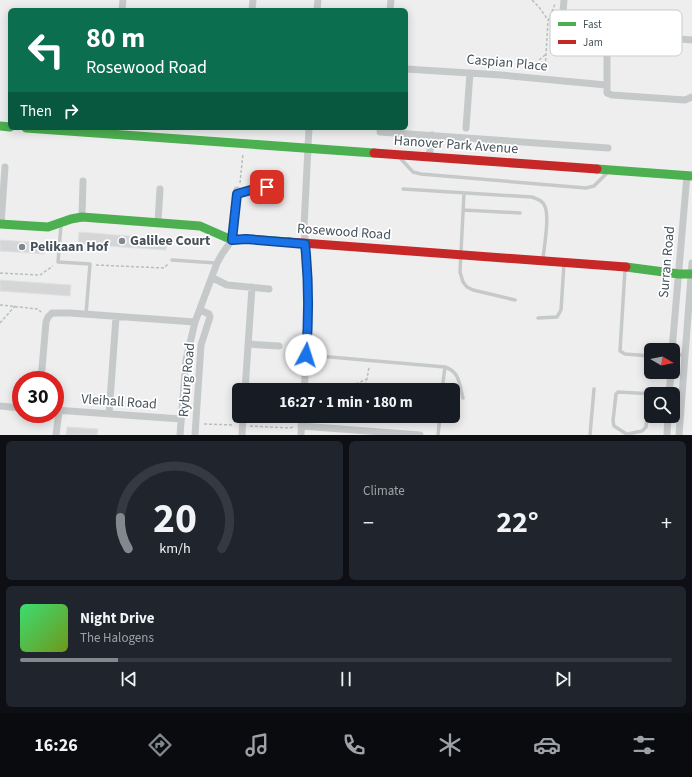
<!DOCTYPE html>
<html lang="en">
<head>
<meta charset="utf-8">
<style>
	:root { --surface:#171b24; --page:#20242c; --text:#f1f3f6; --muted:#9ea1a6; --line:#363941; --accent:#81898e }
	body { margin:0; font-family:"Source Sans 3",sans-serif; background:var(--page); color:var(--text); height:100vh; display:flex; flex-direction:column; font-size:15px; white-space:nowrap }
	* { box-sizing:border-box; margin:0 }
	p { font-size:13px; color:var(--muted) }
	.icon { flex:none; width:22px; height:22px; fill:none; stroke:currentColor; stroke-width:2; stroke-linecap:round; stroke-linejoin:round }
	.map { position:relative; height:435px; overflow:hidden }
	.drawer { display:flex; flex-direction:column; gap:6px; padding:6px; background:#0d0f14; flex:1 }
	.drawer>* { flex:none }
	.banner { position:absolute; left:8px; top:8px; width:400px; height:122px; border-radius:6px; box-shadow:0 2px 10px #0003; background:#0b6e4f; color:#fff; overflow:hidden }
	.needle { width:26px; rotate:99deg }
	.controls { position:absolute; left:644px; top:343px; display:grid; gap:8px }
	.controls a { display:grid; place-items:center; width:36px; height:36px; border-radius:6px; background:var(--surface); box-shadow:0 2px 10px #0003; font-size:20px }
	.speed { position:absolute; left:12px; top:371px; display:flex; gap:8px; font-size:20px; font-weight:700; text-align:center }
	.speed>* { display:grid; place-content:center; width:52px; height:52px; border-radius:50%; background:var(--surface); box-shadow:0 2px 10px #0003; line-height:1 }
	.speed .limit { border:6px solid #d22; background:#fff; color:#111 }
	.pin { position:absolute; display:grid; place-items:center; width:34px; height:34px; color:#fff; margin:-17px; border-radius:8px; box-shadow:0 2px 6px #0006 }
	.me { position:absolute; width:44px; margin:-22px; rotate:5deg; stroke-linejoin:round; filter:drop-shadow(0 0 3px #0008) }
	.turn { display:flex; align-items:center; gap:14px; height:84px; padding:0 12px; font-size:18px }
	.turn .icon { width:52px; height:52px; stroke-width:2.5 }
	.turn b { display:block; font-size:28px; line-height:34px }
	.then { display:flex; align-items:center; height:38px; padding:0 12px; background:#0003; gap:8px; font-size:15px }
	.big { font-size:30px; font-weight:700; line-height:1.1 }
	.drawer .tile { flex:1; display:flex; flex-direction:column; justify-content:center; gap:6px; min-width:0; padding:0 14px; border-radius:6px; background:var(--page) }
	.drawer .dial { align-items:center; gap:0 }
	.dial svg { height:104px; overflow:visible; fill:none; stroke:var(--line); stroke-width:7; stroke-linecap:round; text-anchor:middle }
	.dial text { fill:var(--text); stroke:none }
	.song { display:flex; align-items:center; gap:12px }
	.cover { width:48px; height:48px; border-radius:6px; background:linear-gradient(135deg,hsl(140 70% 55%),hsl(80 70% 35%)) }
	.played { height:4px; border-radius:2px; background:linear-gradient(90deg,var(--accent) 15%,var(--line) 15%) }
	.keys { display:flex; justify-content:space-around; direction:ltr }
	.heat { display:flex; justify-content:space-between; align-items:center; font-size:22px; direction:ltr }
	.drawer .tiles { flex:1; display:grid; gap:6px; grid-template-columns:1fr 1fr }
	.tile:last-child { grid-column:span 2 }
	.trip { position:absolute; left:232px; top:383px; width:228px; height:40px; border-radius:6px; background:var(--surface); box-shadow:0 2px 10px #0003; font-weight:700; line-height:40px; text-align:center }
	.tab-bar { display:flex; height:64px; justify-content:space-around; align-items:center; background:#090b0e; color:var(--muted) }
	.tab-bar .icon { width:28px; height:28px }
	.tab-bar .current { color:var(--accent) }
	.tab-bar b { font-size:18px; color:var(--text) }
	.map>svg:first-child { display:block }
</style>
</head>
<body>
<div class="map">
<svg width="692" height="435" viewBox="0 0 692 435">
	<rect width="100%" height="100%" fill="#efeeee"/>
	<path fill="#d5d6d7" stroke="#e0e0e1" d="M79,232L167,239L166,250L78,244Z
		M0,240L45,243L44,254L0,251Z
		M0,280L71,285L70,296L0,291Z
		M67,427L98,429L97,435H66Z"/>
	<g fill="none" stroke-linecap="round" stroke-linejoin="round">
		<path stroke="#b5c0bc" stroke-width="1.5" stroke-dasharray="3 2" stroke-linecap="butt" d="M532,0L539,7L548,20
			M528,70L546,54
			M545,71L548,21L555,4
			M240,183L243,153
			M96,265L164,268L168,264
			M0,273L40,275L53,266
			M0,305L38,309L41,312
			M0,323L15,306
			M342,390L367,379
			M363,390L367,379L369,367
			M348,421L351,416
			M204,424L234,425
			M250,426L288,428L294,427"/>
		<path stroke="#c6c9ca" stroke-width="3.5" d="M400,158L413,172L421,174L586,188L594,186L607,173
			M403,189L532,197C535,198 540,200 543,203C551,211 544,247 543,259
			M464,193L460,272L463,282L467,287L473,290L515,300
			M237,194C245,192 266,182 272,191C273,193 273,198 273,201
			M463,210L520,213
			M61,225L58,262L90,264L86,314
			M172,260L216,263
			M625,269L620,351L625,354L651,356
			M538,318L557,317L561,310L564,264
			M307,355L445,367C460,372 459,384 463,398
			M673,357L684,354
			M442,390L445,367
			M628,434L642,431L646,427L650,394
			M438,435L440,416
			M590,435L594,389
			M628,435L614,426L613,421L616,394L618,392L654,394"/>
		<path stroke="#c6c9ca" stroke-width="7" d="M564,0C563,11 561,22 571,30L692,40
			M122,10L123,0
			M252,10L253,0
			M317,10L318,0
			M390,10L391,0
			M607,33V93L612,95L685,100L692,97
			M406,69L501,75L606,85
			M466,128L470,73
			M380,132L608,148
			M429,157L432,135
			M82,217L83,181
			M158,222L160,189
			M1,224L5,167
			M213,278L227,285L269,289
			M248,344L279,346
			M672,350L687,175
			M41,380L46,322L48,317L52,313H70L195,322
			M245,390L252,287
			M304,390L309,322V287L304,226L309,128
			M669,394L671,372
			M0,406L21,408
			M55,410L181,419
			M109,414L116,317
			M301,426L420,435
			M56,435L59,411
			M180,435L186,360L195,322L217,263L222,254L232,240L237,190
			M195,435L201,345L210,317L209,314L200,310
			M242,435L243,416
			M301,435L302,416
			M667,435L668,416
			M679,435L692,263"/>
		<path stroke="#4caf50" stroke-width="9" d="M0,126L10,127
			M26,128L374,153
			M597,169L692,176
			M0,224L48,227L71,219L82,217L200,226L232,240L246,239L289,242
			M626,267L679,274H691"/>
		<path stroke="#c62828" stroke-width="9" d="M374,153L597,169
			M289,242L626,267"/>
	</g>
	<g fill="none" stroke-linecap="round" stroke-linejoin="round">
		<g stroke="#114b97" stroke-width="10">
			<path id="route" d="M267,187H261L237,194L232,240L246,239L305,244C309,282 309,317 306,355"/>
		</g>
		<use href="#route" stroke="#1a73e8" stroke-width="7"/>
	</g>
	<g fill="#81898e" stroke="#fff" stroke-width="1.5">
		<circle cx="122" cy="241" r="4"/>
		<circle cx="22" cy="247" r="4"/>
	</g>
	<g text-anchor="middle" dominant-baseline="central" stroke-width="3.5" stroke-linejoin="round" paint-order="stroke">
		<g font-size="14" fill="#46525a" stroke="#fff">
			<text transform="translate(507 63) rotate(5)">Caspian Place</text>
			<text transform="translate(456 145) rotate(4)">Hanover Park Avenue</text>
			<text transform="translate(344 232) rotate(4)">Rosewood Road</text>
			<text transform="translate(667 262) rotate(-85)">Surran Road</text>
			<text transform="translate(187 380) rotate(-85)">Ryburg Road</text>
			<text transform="translate(119 402) rotate(4)">Vleihall Road</text>
		</g>
		<g font-size="14" font-weight="bold" fill="#46525a" stroke="#fff" text-anchor="start">
			<text x="130" y="241">Galilee Court</text>
			<text x="30" y="247">Pelikaan Hof</text>
		</g>
	</g>
	<rect x="550" y="10" width="132" height="46" rx="6" fill="#fff" stroke="#c8cbce" stroke-width="1"/>
	<rect x="558" y="22" width="18" height="4" fill="#4caf50"/>
	<rect x="558" y="40" width="18" height="4" fill="#c62828"/>
	<g font-size="11" fill="#46525a">
		<text x="583" y="28">Fast</text>
		<text x="583" y="46">Jam</text>
	</g>
</svg>
<div class="controls">
<a><svg class="needle" viewBox="-14 -14 28 28"><path d="M0-13l5 13h-10z" fill="#e53935"/><path d="M0 13l5-13h-10z" fill="#9ea1a6"/></svg></a>
<a><svg class="icon" aria-label="search" viewBox="0 0 24 24"><circle cx="10" cy="10" r="6"/><path d="M15 15l6 6"/></svg></a>
</div>
<div class="speed"><div class="limit">30</div></div>
<div class="pin" style="left:267px;top:187px;background:#d93025"><svg class="icon" aria-label="arrive" viewBox="0 0 24 24"><path d="M6 21V4h12l-3 4 3 4H6"/></svg></div>
<svg class="me" style="left:306px;top:355px" viewBox="-20 -20 40 40"><circle r="19" fill="#fff"/><path d="M0-13L10 11 0 6-10 11z" fill="#1a73e8"/></svg>
<div class="trip">16:27 · 1 min · 180 m</div>
<div class="banner">
<div class="turn"><svg class="icon" aria-label="left" viewBox="0 0 24 24"><path d="M17 20v-9H6M10 6l-5 5 5 5"/></svg><div><b>80 m</b>Rosewood Road</div></div>
<div class="then">Then<svg class="icon" aria-label="right" viewBox="0 0 24 24"><path d="M7 20v-9h11M14 6l5 5-5 5"/></svg></div>
</div>
</div>
<section class="drawer">
<div class="tiles">
<div class="tile dial"><svg viewBox="0 0 100 80">
<path d="M14 69A42 42 0 1 1 86 69"/>
<path d="M14 69A42 42 0 0 1 8 45" stroke="#81898e"/>
<text x="50" y="56" font-size="32" font-weight="700">20</text>
<text x="50" y="72" font-size="11">km/h</text>
</svg></div>
<div class="tile"><p>Climate</p>
<div class="heat"><a>−</a><b class="big">22°</b><a>+</a></div>
</div>
<div class="tile">
<div class="song"><i class="cover"></i><div><b>Night Drive</b><p>The Halogens</p></div></div>
<div class="played"></div>
<div class="keys"><svg class="icon" aria-label="previous" viewBox="0 0 24 24"><path d="M18 5L8 12l10 7zM5 5v14"/></svg><svg class="icon" aria-label="pause" viewBox="0 0 24 24"><path d="M8 5v14M16 5v14"/></svg><svg class="icon" aria-label="next" viewBox="0 0 24 24"><path d="M6 5l10 7-10 7zM19 5v14"/></svg></div>
</div>
</div>
</section>
<nav class="tab-bar">
<b>16:26</b>
<svg class="icon current" aria-label="directions" viewBox="0 0 24 24"><path d="M12 3l9 9-9 9-9-9zM9 14v-3h6M13 9l2 2-2 2"/></svg>
<svg class="icon" aria-label="music" viewBox="0 0 24 24"><path d="M9 18V5l10-2v13"/><circle cx="6" cy="18" r="3"/><circle cx="16" cy="16" r="3"/></svg>
<svg class="icon" aria-label="phone" viewBox="0 0 24 24"><path d="M5 4h4l2 5-3 2q2 4 5 5l2-3 5 2v4C11 20 4 13 5 4z"/></svg>
<svg class="icon" aria-label="climate" viewBox="0 0 24 24"><path d="M12 3v18M4 7l16 10M4 17L20 7"/></svg>
<svg class="icon" aria-label="car" viewBox="0 0 24 24"><path d="M5 17H2v-5l4-1 3-4h7l3 4 3 1v5h-3M9 17h6M6 11h13"/><circle cx="7" cy="17" r="2"/><circle cx="17" cy="17" r="2"/></svg>
<svg class="icon" aria-label="filters" viewBox="0 0 24 24"><path d="M4 7h16M4 17h16"/><circle cx="9" cy="7" r="2"/><circle cx="15" cy="17" r="2"/></svg>
</nav>
</body>
</html>
